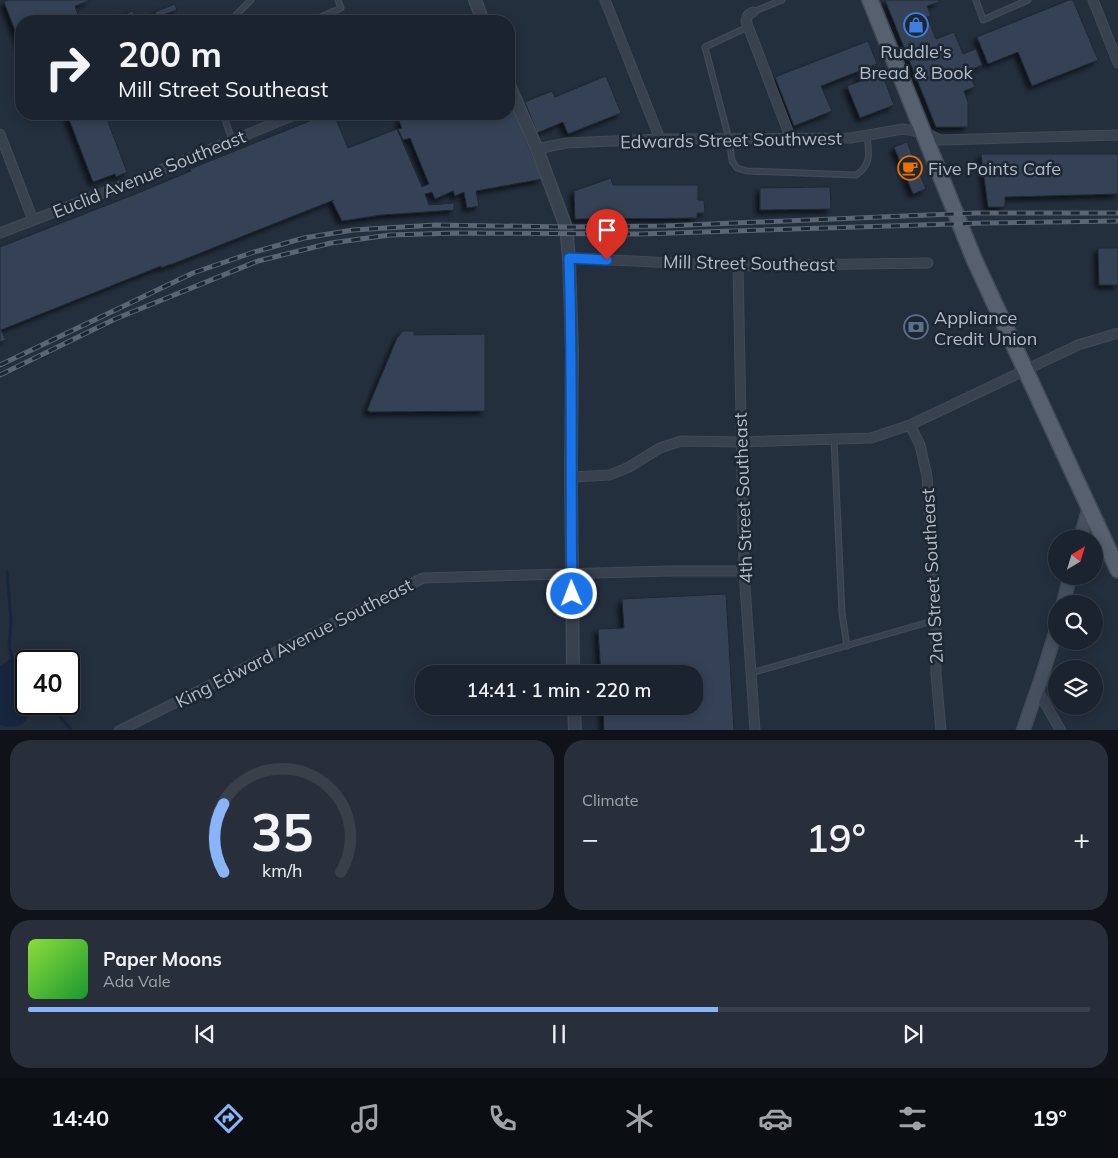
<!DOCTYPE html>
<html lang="en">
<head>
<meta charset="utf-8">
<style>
	:root { --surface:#1b232e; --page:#282f3a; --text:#f1f3f6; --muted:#a0a4aa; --line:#39404a; --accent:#8ab4f8 }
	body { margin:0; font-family:Mulish,sans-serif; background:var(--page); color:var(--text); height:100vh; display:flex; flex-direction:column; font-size:19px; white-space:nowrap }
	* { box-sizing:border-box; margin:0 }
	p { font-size:16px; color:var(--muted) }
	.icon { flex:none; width:28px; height:28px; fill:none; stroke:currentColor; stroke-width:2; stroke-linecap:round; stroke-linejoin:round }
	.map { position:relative; height:730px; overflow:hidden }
	.sheet { display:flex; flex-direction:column; gap:10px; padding:10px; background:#0f1319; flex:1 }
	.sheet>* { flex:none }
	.top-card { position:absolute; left:15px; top:15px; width:500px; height:105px; border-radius:20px; box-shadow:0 2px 12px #0003,0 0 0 1px var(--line); background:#1b232e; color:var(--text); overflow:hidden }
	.needle { width:32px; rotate:38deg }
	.buttons { position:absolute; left:1048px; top:530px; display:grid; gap:10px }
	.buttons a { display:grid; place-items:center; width:55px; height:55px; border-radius:50%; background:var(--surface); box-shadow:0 2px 12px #0003,0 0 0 1px var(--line); font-size:25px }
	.speed { position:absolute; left:15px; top:650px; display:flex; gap:10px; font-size:25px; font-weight:700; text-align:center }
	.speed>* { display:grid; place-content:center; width:65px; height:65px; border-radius:50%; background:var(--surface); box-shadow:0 2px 12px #0003,0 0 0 1px var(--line); line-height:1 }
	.speed .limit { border:2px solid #111; border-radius:8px; background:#fff; color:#111 }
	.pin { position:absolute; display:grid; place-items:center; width:42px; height:42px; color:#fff; margin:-51px -21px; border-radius:50% 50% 50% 0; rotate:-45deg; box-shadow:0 0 5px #0007 }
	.pin .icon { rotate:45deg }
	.me { position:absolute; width:55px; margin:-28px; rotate:359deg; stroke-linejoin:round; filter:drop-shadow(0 0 4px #0008) }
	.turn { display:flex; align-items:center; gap:18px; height:105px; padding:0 20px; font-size:22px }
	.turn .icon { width:65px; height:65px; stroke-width:2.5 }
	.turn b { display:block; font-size:35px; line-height:42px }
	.big { font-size:38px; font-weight:600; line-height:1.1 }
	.sheet .widget { flex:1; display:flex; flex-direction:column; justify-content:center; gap:8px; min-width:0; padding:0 18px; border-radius:20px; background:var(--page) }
	.sheet .dial { align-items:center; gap:0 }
	.dial svg { height:130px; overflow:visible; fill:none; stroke:var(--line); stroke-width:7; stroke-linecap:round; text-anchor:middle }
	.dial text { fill:var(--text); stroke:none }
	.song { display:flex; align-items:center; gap:15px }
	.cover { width:60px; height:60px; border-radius:8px; background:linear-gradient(135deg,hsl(90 70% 55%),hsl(130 70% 35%)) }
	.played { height:5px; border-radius:2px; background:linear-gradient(90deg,var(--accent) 65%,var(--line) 65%) }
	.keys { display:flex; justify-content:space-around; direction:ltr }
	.heat { display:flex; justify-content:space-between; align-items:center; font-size:28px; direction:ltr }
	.sheet .tiles { flex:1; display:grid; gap:10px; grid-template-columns:1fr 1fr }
	.widget:last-child { grid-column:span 2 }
	.trip { position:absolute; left:415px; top:665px; width:288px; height:50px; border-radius:20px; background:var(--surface); box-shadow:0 2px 12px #0003,0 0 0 1px var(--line); font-weight:600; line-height:50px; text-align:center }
	.menu { display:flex; height:80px; justify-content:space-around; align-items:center; background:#0b0e12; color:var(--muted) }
	.menu .icon { width:35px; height:35px }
	.menu .active { color:var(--accent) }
	.menu b { font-size:22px; color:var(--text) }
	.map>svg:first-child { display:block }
</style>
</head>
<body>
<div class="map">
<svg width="1118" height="731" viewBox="0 0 1118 731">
	<defs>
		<filter id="shadow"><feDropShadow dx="-4" dy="4" stdDeviation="2.5" flood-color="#0009"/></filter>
	</defs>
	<rect width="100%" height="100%" fill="#242f3e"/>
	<path fill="#17263c" d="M23,655L40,661H26V704H35L34,706C27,722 20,731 0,725V666L12,658Z"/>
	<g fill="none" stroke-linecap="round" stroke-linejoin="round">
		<path stroke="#17263c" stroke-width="3" d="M7,572L11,621L9,647L13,660
			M50,704L72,731"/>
	</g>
	<path fill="#364354" stroke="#1f2835" filter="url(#shadow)" d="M8,0H91L75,6L80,21H21V46L4,2Z
		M885,0H939V2L927,6L931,16L927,17L936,39L954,32L963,54L976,49L982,65L968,71L975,87L964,91L968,102V127H936Z
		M1069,0H1073L1098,60L1032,86L1018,52L988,64L977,37Z
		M175,4L177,10L157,17L155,12Z
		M133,11L134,15L132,20L134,21H107Z
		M868,41L877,64L821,86L832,111L794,126L775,77Z
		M880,68L894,105L860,118L847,86L861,81L859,76Z
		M606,76L621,113L568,134L563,122L537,133L525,102L552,91L555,97Z
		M513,109L542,179L476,191L479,206L467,208L464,192L455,196L453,191L435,199L432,192L425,194L429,205L454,203V210L381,215L342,221L332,201L334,200L170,265L171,264L161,268V266L1,330L6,340L0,342V247L133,195L191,171L190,169L327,114H334L348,148L397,129L422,187L429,184L410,138L403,140L398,129L402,128L399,121L403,119L401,114H509V110Z
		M67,114H105L127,172L116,177L115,174L93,182Z
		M907,142L926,189L913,194L894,147Z
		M981,154H1118V194L1005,197V207H988Z
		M611,178L613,185H698V200H704L705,213H697V218L575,219L574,191Z
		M830,187L831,209L760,210V188Z
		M1098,248H1118V285H1099Z
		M403,331H414V335L485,334V411L370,412L367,410L397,338Z
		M726,594L734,731H604L603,706H694V674H601L598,629L624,628L622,599Z"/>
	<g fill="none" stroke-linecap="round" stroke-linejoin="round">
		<g stroke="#414a57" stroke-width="7">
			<path id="service" d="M976,0L983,20L1028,0
				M753,12L782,0
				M230,21L251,0
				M312,21L341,8L338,0
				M748,27L705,47L729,139L732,161L737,168L747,171L856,175C872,165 869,152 867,136
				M223,114L232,140
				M834,439L842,613L847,646
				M751,673L936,620"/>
		</g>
		<g stroke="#414a57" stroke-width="11">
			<path id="minor" d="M605,0L660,139
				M1093,0L1118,63
				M753,12L748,15L746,21L791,139
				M0,134L33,220
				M537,149L566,143L660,139L851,138L903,129L926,133L940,140L1118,135
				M0,233L129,183L297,114
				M569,258L738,266L928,263
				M738,266L744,571L755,731
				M910,425L920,445L927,476L936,620V674L941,731
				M571,477L610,475L629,467L660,448L681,441L741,442L871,438L910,425L1078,345L1118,333
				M1039,687L1038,691L1061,731
				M119,731L423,578L669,571H744"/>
		</g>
		<g stroke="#414a57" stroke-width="14">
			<path id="tertiary" d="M475,0L483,21
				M509,85L537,149L566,227L569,258L572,351L571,477L573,674
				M574,706L575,731"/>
		</g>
		<g stroke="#414a57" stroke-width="15">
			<path id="secondary" d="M1080,539L1089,508
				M1094,546L1104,550L1112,559
				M1063,604L1070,576
				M1023,731L1042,676L1056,631"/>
		</g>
		<g stroke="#414a57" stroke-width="18">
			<path id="primary" d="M870,0L974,259L1118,570"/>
		</g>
		<use href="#service" stroke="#38414e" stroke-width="4.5"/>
		<use href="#minor" stroke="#38414e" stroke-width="9"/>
		<use href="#tertiary" stroke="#38414e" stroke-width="11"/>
		<use href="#secondary" stroke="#465061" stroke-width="12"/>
		<use href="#primary" stroke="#56606e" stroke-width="15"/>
		<g stroke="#5a6575" stroke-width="5">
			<path id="rail" d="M0,365L193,273L254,252L304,238L353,230L435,225L566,227L664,226L976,213H1118
				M0,375L115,319L258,261L331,243L390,235L455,233L640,234L983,223L1118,221"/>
		</g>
		<use href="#rail" stroke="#1d2633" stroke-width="3" stroke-dasharray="9" stroke-linecap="butt"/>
	</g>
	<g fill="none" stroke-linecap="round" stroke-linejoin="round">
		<g stroke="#114b97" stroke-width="12">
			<path id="route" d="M572,594C570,482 573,370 569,258L607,260"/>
		</g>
		<use href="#route" stroke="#1a73e8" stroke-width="9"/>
	</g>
	<defs>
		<g id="shop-ring" transform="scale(1.25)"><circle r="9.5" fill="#1d2633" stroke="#3f7fe0" stroke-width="1.5"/><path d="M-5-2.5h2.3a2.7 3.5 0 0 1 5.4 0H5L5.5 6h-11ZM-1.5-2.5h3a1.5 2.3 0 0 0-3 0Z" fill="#3f7fe0"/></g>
		<g id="cafe-ring" transform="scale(1.25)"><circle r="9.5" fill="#1d2633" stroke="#e8710a" stroke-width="1.5"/><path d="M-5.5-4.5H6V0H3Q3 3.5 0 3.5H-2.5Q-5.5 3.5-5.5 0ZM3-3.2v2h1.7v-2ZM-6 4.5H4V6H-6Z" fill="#e8710a"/></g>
		<g id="bank-ring" transform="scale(1.25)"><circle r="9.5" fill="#1d2633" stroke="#5c6f8a" stroke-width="1.5"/><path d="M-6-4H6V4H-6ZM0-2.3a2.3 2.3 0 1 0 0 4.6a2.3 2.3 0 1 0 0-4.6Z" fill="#5c6f8a"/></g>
	</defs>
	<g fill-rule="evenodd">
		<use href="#shop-ring" x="916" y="25"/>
		<use href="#cafe-ring" x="910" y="168"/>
		<use href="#bank-ring" x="916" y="327"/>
	</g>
	<g text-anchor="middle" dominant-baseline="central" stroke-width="5" stroke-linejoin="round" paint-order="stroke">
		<g font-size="18" fill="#b4bcc9" stroke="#1d2633" text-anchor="start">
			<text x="916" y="51" text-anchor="middle">Ruddle's<tspan x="916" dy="21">Bread &amp; Book</tspan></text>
			<text x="928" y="168">Five Points Cafe</text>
			<text x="934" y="317">Appliance<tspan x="934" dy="21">Credit Union</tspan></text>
		</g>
		<g font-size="18" fill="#b4bcc9" stroke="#1d2633">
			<text transform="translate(731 140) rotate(-1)">Edwards Street Southwest</text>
			<text transform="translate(149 174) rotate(-22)">Euclid Avenue Southeast</text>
			<text transform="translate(749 263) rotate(1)">Mill Street Southeast</text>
			<text transform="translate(743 498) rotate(-92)">4th Street Southeast</text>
			<text transform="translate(932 576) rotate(-93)">2nd Street Southeast</text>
			<text transform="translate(294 643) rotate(-27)">King Edward Avenue Southeast</text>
		</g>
	</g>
</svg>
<div class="buttons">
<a><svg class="needle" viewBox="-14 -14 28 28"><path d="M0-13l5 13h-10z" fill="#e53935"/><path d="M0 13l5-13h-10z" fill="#a0a4aa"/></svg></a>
<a><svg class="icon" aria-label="search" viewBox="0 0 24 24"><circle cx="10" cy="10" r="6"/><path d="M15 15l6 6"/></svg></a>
<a><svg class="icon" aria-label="layers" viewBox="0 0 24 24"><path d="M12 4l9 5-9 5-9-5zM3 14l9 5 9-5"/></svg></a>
</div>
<div class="speed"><div class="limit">40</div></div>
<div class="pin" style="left:607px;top:260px;background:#d93025"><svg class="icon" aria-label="arrive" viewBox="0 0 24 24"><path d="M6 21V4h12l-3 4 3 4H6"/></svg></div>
<svg class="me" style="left:572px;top:594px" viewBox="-20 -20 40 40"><circle r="17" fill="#1a73e8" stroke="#fff" stroke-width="3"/><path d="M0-11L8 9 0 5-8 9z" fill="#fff"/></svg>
<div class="trip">14:41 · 1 min · 220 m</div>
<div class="top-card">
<div class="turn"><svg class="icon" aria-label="right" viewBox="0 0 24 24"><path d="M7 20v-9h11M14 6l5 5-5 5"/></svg><div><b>200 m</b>Mill Street Southeast</div></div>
</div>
</div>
<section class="sheet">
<div class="tiles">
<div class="widget dial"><svg viewBox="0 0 100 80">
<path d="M14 69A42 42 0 1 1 86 69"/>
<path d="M14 69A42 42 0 0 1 14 27" stroke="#8ab4f8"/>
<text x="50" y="56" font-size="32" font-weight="700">35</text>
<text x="50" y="72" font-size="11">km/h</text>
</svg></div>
<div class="widget"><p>Climate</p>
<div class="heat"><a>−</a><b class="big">19°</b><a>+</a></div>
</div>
<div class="widget">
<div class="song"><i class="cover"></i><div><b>Paper Moons</b><p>Ada Vale</p></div></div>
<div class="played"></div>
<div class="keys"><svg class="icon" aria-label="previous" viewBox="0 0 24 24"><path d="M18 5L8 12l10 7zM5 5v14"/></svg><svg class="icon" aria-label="pause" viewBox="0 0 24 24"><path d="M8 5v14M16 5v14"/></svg><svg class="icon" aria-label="next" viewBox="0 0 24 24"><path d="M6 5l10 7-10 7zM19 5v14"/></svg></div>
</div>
</div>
</section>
<nav class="menu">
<b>14:40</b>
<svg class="icon active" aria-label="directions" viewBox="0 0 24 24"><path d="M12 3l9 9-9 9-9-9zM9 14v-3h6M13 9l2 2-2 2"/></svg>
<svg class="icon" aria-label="music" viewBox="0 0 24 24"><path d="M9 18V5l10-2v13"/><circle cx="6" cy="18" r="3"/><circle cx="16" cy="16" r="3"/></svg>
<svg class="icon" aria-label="phone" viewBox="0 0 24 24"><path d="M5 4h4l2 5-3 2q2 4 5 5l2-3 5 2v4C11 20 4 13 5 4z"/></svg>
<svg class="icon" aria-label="climate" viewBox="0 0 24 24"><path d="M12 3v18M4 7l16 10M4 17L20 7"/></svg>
<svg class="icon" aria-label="car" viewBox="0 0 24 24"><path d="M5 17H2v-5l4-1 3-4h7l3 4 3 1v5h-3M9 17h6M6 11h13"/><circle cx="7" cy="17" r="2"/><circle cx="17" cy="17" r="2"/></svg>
<svg class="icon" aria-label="filters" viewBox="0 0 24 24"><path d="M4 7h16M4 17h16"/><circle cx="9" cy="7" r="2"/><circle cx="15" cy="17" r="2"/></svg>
<b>19°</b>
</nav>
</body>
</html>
